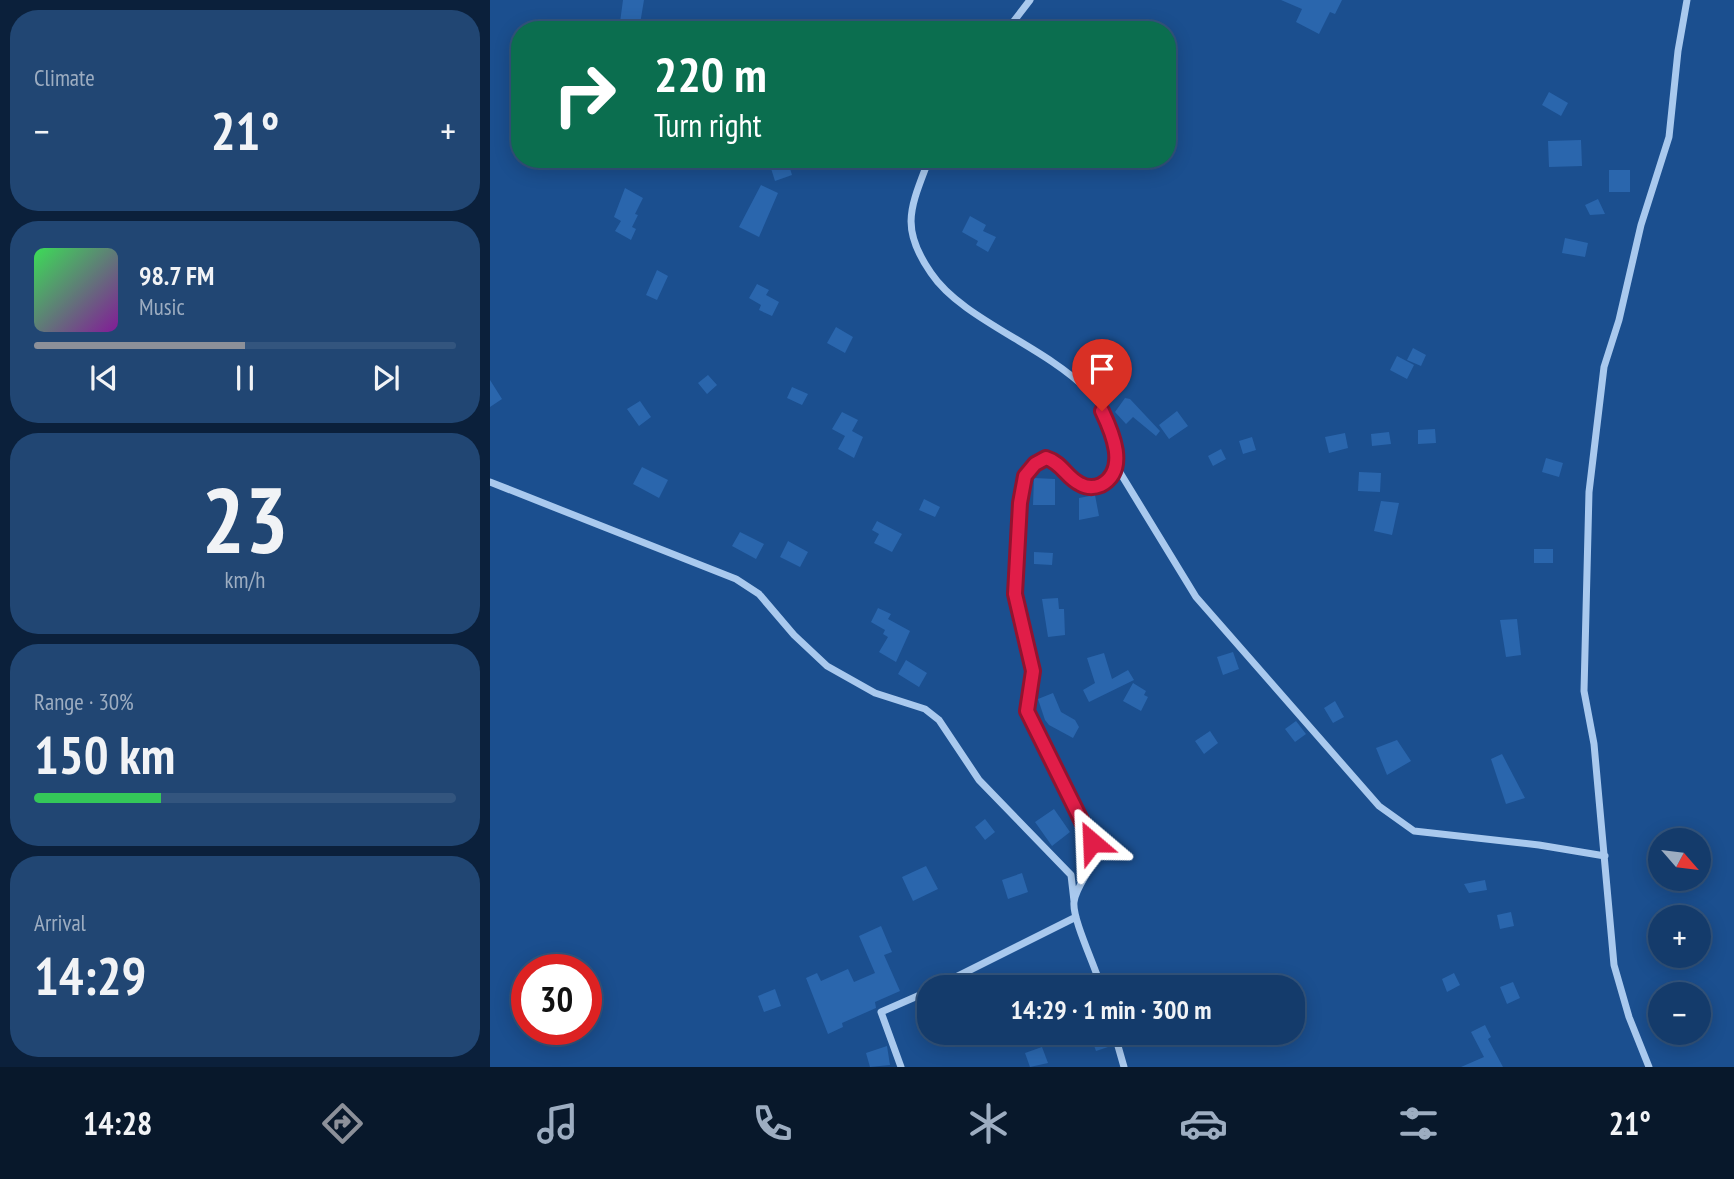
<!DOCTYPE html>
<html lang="en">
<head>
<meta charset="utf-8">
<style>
	:root { --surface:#143b6b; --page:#214673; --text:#f1f3f6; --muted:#9dadc1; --line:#33557e; --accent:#8c9099 }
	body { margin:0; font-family:"PT Sans Narrow",sans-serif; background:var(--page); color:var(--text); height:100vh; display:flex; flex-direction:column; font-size:26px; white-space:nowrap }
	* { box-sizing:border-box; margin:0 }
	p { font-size:23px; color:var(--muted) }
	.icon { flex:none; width:38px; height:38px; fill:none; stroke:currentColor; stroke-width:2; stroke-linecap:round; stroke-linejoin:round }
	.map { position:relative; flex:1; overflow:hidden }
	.sheet { display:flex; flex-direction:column; gap:10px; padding:10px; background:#0b203b; width:490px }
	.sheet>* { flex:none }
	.top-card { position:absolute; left:21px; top:21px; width:665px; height:147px; border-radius:28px; box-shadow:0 4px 18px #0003,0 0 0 2px var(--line); background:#0b6e4f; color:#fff; overflow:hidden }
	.needle { width:46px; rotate:118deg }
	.fabs { position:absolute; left:1158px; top:828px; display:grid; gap:14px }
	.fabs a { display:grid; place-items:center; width:63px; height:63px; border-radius:50%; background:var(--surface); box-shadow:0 4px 18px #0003,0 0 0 2px var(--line); font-size:35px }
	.speed { position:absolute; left:21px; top:954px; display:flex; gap:14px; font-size:35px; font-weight:700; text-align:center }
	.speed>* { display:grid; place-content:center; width:91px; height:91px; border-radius:50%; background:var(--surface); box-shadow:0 4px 18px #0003,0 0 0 2px var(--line); line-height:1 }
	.speed .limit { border:10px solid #d22; background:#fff; color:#111 }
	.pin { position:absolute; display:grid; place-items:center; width:60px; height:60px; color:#fff; margin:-72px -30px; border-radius:50% 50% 50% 0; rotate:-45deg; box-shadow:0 0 7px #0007 }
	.pin .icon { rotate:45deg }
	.me { position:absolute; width:77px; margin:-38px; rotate:334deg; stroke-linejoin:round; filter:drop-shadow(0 0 5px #0008) }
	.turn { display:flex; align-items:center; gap:24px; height:147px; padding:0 28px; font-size:32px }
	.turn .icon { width:91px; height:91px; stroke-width:2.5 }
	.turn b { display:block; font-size:49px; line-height:60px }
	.big { font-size:52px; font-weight:800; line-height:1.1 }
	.sheet .tile { flex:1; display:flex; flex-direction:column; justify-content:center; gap:10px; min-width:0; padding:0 24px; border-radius:28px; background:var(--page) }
	.sheet .dial { align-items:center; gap:0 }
	.dial b { font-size:91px; line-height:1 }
	.song { display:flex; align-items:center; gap:21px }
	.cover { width:84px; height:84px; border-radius:10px; background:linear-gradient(135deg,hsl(130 70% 55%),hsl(290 70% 35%)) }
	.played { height:7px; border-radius:4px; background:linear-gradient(90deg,var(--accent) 50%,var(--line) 50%) }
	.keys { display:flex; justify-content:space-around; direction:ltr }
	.heat { display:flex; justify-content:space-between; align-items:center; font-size:38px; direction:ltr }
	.charge { height:10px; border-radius:5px; background:linear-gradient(90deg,#34c759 30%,var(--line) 0) }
	.trip { position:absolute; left:427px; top:975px; width:388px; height:70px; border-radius:28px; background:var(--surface); box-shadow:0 4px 18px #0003,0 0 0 2px var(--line); font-weight:800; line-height:70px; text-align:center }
	.tabs { display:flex; height:112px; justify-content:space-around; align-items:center; background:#08182b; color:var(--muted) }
	.tabs .icon { width:49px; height:49px }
	.tabs .active { color:var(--accent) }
	.tabs b { font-size:32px; color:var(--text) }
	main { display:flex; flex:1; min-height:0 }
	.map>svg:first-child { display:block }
</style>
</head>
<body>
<main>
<section class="sheet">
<div class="tile"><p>Climate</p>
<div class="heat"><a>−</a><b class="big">21°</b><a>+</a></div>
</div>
<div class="tile">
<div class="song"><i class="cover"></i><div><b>98.7 FM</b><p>Music</p></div></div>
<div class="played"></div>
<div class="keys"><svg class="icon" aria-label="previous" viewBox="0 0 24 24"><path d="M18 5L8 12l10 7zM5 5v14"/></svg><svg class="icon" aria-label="pause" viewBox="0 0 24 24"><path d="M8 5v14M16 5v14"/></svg><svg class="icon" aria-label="next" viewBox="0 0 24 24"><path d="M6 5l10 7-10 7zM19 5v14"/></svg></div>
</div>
<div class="tile dial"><b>23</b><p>km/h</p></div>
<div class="tile"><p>Range · 30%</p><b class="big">150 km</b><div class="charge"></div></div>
<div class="tile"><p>Arrival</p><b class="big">14:29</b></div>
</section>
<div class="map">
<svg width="1244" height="1067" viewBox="0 0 1244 1067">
	<rect width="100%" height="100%" fill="#1b4f8f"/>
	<path fill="#2a66ad" d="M133,0H154L149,30H129Z
		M791,0H852L845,14L840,12L829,34L806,22L812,9Z
		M1059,92L1078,103L1071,116L1052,105Z
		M1091,140L1092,166L1059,167L1058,141Z
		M278,159H297L302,175L285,181Z
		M1119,170H1140V192H1119Z
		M271,185L288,193L269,237L249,227Z
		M135,188L153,198L145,214L148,215L142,227L146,229L141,240L125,231L131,221L124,217Z
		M1108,199L1115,214L1100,215L1095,205Z
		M480,216L496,225L493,231L506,237L498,252L486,245L488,241L472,232Z
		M1075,238L1098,243L1095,257L1072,253Z
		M167,270L178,276L167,300L156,295Z
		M267,284L279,290L276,295L289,302L282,316L269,310L271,305L259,298Z
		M346,327L363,337L355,353L337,343Z
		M923,348L936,355L931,366L917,360Z
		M907,356L924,365L917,379L900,370Z
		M218,375L227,385L217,394L208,383Z
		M0,380L12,399L0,407Z
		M302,387L318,394L312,405L297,398Z
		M635,398L640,399L670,431L666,436L643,417L636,424L625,412Z
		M150,401L161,417L149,426L137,409Z
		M687,411L698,426L679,439L669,425Z
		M352,412L368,420L362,431L373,437L364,458L348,449L355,436L342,429Z
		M945,429L946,443L928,444V430Z
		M899,432L901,444L882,446L881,434Z
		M855,433L858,448L839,453L835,437Z
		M762,437L766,450L753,454L749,441Z
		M731,449L736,459L723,466L718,456Z
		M1056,458L1073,463L1069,477L1052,472Z
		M152,467L178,480L169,498L143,484Z
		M869,472L891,473L890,492L868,491Z
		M544,478L565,479V505H543Z
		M605,495L609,516L589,520V498Z
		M434,499L450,507L445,517L429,510Z
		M891,501L909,503L902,535L884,531Z
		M387,521L412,534L402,552L384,543L389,534L382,530Z
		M250,532L274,544L266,559L242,546Z
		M298,541L318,552L310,567L290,557Z
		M1044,549H1063V563H1044Z
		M544,552L563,553L562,565L544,564Z
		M568,598L569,609H574L575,635L558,637L552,599Z
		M388,608L401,614L398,619L420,631L406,662L389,652L398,637L393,634L395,630L381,622Z
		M1027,619L1031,655L1016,657L1010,620Z
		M743,652L749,669L733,675L727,657Z
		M614,653L622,679L638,670L644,680L599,702L593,690L605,683L597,658Z
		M416,660L437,673L429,687L408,674Z
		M643,683L656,691L654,695L658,697L651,711L633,701Z
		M563,693L571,712L585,720L589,727L583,738L559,725L555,720L548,699Z
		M845,701L854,717L843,723L834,708Z
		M806,721L816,734L805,742L795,729Z
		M720,731L728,743L714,754L705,741Z
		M907,740L921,761L897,775L886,748Z
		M1012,754L1035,798L1016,804L1001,759Z
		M564,809L580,832L562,846L545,822Z
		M495,819L505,832L495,840L485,827Z
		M436,866L448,889L423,901L412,877Z
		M532,873L538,892L518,899L512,880Z
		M995,880L997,890L979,893L974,884Z
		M1021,912L1024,926L1010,929L1007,915Z
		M391,926L402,952L394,955L410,991L385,1002L386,1008L352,1023L353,1027L338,1034L316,978L327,973L331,981L358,969L364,982L385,973L369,936Z
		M964,973L970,985L957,992L952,979Z
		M1023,982L1030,998L1017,1004L1010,987Z
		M285,989L291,1006L274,1012L268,996Z
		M995,1025L1001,1037L998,1039L1013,1067H971L994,1057L981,1032Z
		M599,1032H616L621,1046L606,1051Z
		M397,1046L400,1065L380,1067L376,1053Z
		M552,1047L558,1063L540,1067L535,1053Z"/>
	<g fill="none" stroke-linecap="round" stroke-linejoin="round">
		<path stroke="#a9c9ee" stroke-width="7" d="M517,30L540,0
			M439,159C421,207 409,227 441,273C485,339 634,365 626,461C625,472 616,487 604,488C584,489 574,464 557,458L545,464L535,476L530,503L525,594L543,671L537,711L606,852C603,870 586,885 584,902C582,919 606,968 611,987
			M626,466L706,597L889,806L924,831L1049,845L1115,856
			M0,482L246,579L269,594L304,635L337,666L385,693L435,709L449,720L489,780L581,875L584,901
			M446,987L586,917
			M624,1032L634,1067
			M411,1067L391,1012L439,991
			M1159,1067L1139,1017L1124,965L1104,744L1094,691L1099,492L1114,367L1129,320L1151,225L1179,137L1188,51L1197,0"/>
	</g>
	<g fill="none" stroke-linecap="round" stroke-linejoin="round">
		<g stroke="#92132f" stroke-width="18">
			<path id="route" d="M602,842L537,711L543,671L525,594L530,503L535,476L545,464L556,458C572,463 576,477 590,484C597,488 604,488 611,485C639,470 622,432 612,411"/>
		</g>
		<use href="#route" stroke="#e11d48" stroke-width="12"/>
	</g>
</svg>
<div class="fabs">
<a><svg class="needle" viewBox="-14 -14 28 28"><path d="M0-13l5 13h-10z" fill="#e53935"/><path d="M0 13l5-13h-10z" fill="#9dadc1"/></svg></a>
<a>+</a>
<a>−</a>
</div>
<div class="speed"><div class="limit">30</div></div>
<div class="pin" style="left:612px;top:411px;background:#d93025"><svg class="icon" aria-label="arrive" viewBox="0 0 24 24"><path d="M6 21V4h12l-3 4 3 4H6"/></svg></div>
<svg class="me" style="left:602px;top:842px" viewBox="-20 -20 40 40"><path d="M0-17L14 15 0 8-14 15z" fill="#e11d48" stroke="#fff" stroke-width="4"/></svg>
<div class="trip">14:29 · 1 min · 300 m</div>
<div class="top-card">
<div class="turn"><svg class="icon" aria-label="right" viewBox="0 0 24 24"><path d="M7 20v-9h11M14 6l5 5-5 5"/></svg><div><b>220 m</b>Turn right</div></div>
</div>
</div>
</main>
<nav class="tabs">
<b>14:28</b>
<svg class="icon active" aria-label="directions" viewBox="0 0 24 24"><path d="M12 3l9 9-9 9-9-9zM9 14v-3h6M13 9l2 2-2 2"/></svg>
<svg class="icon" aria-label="music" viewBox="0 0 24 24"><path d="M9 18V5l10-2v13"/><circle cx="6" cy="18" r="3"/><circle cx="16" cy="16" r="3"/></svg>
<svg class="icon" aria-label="phone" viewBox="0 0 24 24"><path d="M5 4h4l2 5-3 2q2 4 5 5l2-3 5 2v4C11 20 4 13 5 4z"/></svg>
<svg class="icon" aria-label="climate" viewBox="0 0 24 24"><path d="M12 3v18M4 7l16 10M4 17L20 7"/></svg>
<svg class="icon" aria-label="car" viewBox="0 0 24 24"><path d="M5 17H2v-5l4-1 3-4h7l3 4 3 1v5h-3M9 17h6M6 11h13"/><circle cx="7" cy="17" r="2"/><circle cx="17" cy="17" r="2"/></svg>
<svg class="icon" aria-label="filters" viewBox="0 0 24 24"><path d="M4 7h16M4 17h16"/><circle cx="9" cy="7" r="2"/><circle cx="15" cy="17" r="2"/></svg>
<b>21°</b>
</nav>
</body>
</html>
